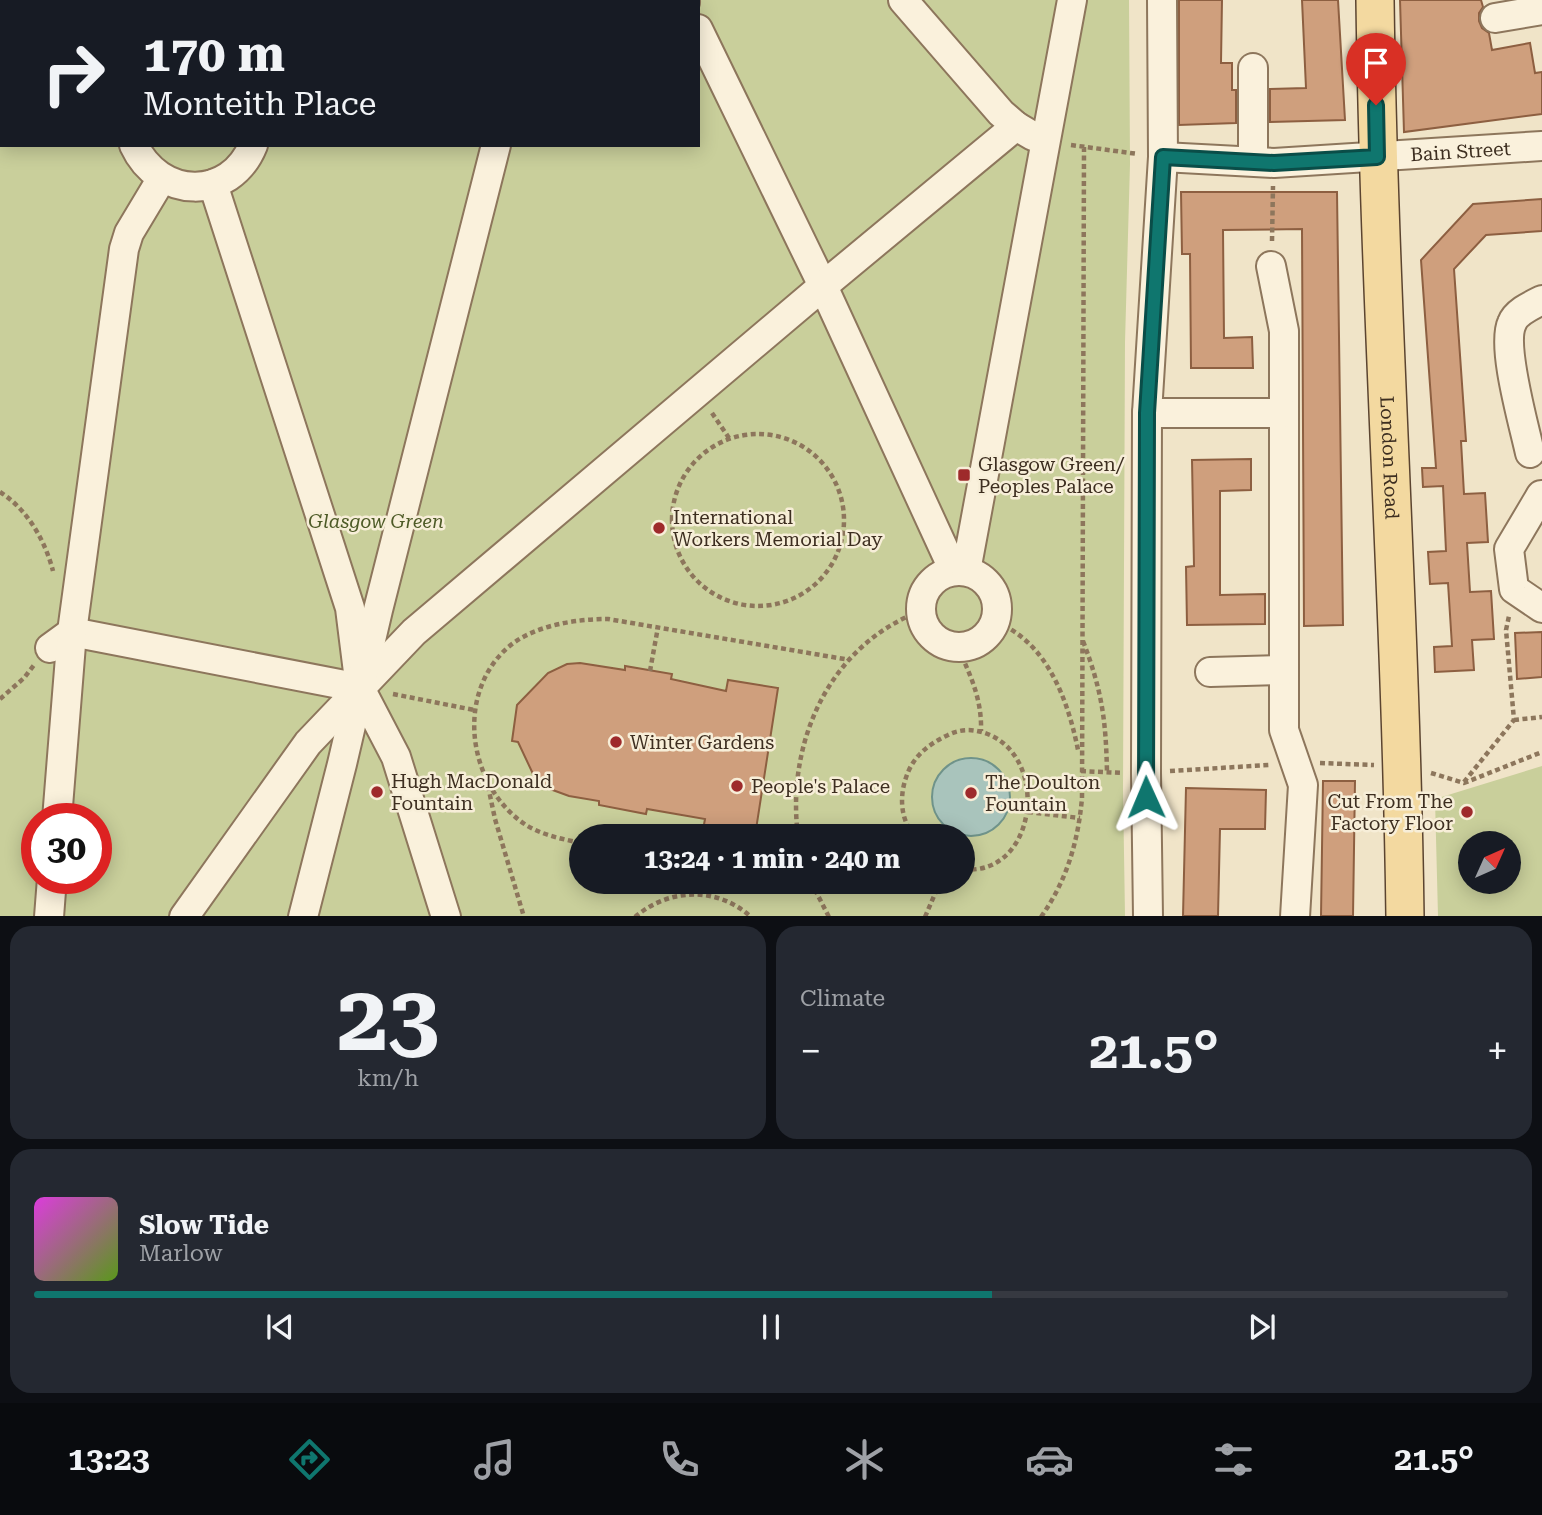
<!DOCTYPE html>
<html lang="en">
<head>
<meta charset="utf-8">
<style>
	:root { --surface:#171b24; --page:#242831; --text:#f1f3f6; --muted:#9ea1a6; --line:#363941; --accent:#0f766e }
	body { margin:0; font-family:"Roboto Serif",serif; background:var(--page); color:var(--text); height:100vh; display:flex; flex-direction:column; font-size:26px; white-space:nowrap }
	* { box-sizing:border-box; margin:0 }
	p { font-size:23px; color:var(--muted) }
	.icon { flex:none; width:38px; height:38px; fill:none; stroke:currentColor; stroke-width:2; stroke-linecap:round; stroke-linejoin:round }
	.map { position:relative; height:916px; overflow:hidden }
	.side { display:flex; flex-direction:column; gap:10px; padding:10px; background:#0d0f14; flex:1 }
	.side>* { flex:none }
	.top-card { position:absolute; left:0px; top:0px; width:700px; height:147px; box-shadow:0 4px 18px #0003; background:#171b24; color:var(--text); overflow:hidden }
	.needle { width:46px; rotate:45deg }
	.buttons { position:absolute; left:1458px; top:831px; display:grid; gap:14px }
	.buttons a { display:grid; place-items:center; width:63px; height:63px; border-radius:50%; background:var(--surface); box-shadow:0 4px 18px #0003; font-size:35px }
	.speed { position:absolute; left:21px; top:803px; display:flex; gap:14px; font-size:35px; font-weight:700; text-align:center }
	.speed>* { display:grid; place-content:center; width:91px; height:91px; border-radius:50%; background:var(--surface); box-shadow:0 4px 18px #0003; line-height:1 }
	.speed .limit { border:10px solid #d22; background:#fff; color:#111 }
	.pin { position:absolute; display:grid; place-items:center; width:60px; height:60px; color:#fff; margin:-72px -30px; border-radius:50% 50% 50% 0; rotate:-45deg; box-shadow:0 0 7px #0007 }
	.pin .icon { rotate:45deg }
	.me { position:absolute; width:77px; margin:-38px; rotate:359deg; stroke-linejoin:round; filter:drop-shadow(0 0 5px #0008) }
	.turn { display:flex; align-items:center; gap:24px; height:147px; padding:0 28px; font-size:32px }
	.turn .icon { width:91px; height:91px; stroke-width:2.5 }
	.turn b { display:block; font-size:49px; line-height:60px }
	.big { font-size:52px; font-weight:700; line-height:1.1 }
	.side .widget { flex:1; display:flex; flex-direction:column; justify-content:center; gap:10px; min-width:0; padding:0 24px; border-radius:21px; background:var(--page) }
	.side .dial { align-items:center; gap:0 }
	.dial b { font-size:91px; line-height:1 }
	.song { display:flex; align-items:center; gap:21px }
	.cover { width:84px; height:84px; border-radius:10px; background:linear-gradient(135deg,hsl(300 70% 55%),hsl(90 70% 35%)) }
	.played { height:7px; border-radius:4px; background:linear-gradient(90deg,var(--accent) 65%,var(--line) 65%) }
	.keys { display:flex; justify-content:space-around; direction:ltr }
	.heat { display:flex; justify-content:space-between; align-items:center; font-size:38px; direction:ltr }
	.side .tiles { flex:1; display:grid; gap:10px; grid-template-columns:1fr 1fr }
	.widget:last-child { grid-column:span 2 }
	.trip { position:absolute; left:569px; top:824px; width:406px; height:70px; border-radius:35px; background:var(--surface); box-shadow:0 4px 18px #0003; font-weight:700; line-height:70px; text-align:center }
	.menu { display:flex; height:112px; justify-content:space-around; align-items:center; background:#090b0e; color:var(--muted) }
	.menu .icon { width:49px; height:49px }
	.menu .active { color:var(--accent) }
	.menu b { font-size:32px; color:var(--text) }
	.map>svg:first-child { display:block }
</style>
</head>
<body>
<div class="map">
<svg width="1542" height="917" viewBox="0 0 1542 917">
	<rect width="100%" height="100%" fill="#f0e4c8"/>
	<path fill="#c9cf9b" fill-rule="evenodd" d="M0,0H1129L1130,164L1125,342L1123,790L1125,916H0ZM2,2H698V145H2ZM37,819H96V878H37ZM581,836H962V882H581Z
		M1542,766V916H1438L1435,799ZM1470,844H1508V882H1470Z"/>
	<path fill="#a9c4bc" stroke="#6f938a" stroke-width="2" d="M932 797a39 39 0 1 1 78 0a39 39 0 1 1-78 0Z"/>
	<path fill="#cf9f7d" stroke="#8d5f41" stroke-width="2" d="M1179,0H1222L1221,63H1232V90H1236V123L1179,125Z
		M1302,0H1338L1345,120L1270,122V89L1306,88Z
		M1400,0H1481L1483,7L1479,13V21L1482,28L1489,33L1492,50L1530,43L1535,73L1542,72V114L1404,132Z
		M1181,192H1337L1343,625L1304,626L1302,229L1223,230L1224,338L1252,337L1253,368H1191L1190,254H1182Z
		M1542,199V231L1486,235L1454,269L1466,441H1461L1464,494L1485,493L1488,542L1467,543L1470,592L1491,591L1494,639L1472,640L1474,670L1435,672L1434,647L1452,646L1448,583L1430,584L1428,552L1446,551L1443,486L1423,487L1422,468H1436L1421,260L1473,204Z
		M1251,459V490L1220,491V595L1265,594V624L1187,625L1186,567L1194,566L1192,460Z
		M1542,632V677L1517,679L1515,633Z
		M580,663L625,670V666L672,674L671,679L726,691L728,680L778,688L755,836L703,830L705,819L647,809L646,814L599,805V801L569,796L550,789L534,776L518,742L512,741L517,705L548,673L567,664Z
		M1323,781H1355L1353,916H1321Z
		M1186,788L1266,790L1265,829H1220L1218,916H1183Z"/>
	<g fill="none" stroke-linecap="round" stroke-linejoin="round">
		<g stroke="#8d765c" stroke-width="32">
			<g id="minor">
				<path d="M166,0V2"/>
				<path d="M684,0L685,2"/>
				<path d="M903,0L1001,113L1016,126L1033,136"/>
				<path d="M533,2V0"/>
				<path d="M1495,18L1542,10"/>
				<path d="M698,29L823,286L954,571"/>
				<path d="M1253,68V161"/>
				<path d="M134,145C159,199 230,202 253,145"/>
				<path id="s1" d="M1163,157L1274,163L1542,146"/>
				<path d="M213,184L350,608L360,688L396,757L446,917"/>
				<path d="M1271,266L1284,331V730L1303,785L1295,917"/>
				<path d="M1147,413H1284"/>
				<path d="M1530,453C1524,425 1501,346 1512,323C1516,312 1532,305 1542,300"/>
				<path d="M1541,495L1509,549L1514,589L1542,608"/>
				<circle cx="959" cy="609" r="38"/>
				<path d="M966,571L1072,0"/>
				<path d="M50,648L72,632L360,688"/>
				<path d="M1210,672L1284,670"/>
				<path d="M57,819L72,632L124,249L129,233L162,178"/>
				<path d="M49,917L52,878"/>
				<path d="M184,917L308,743L414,632L823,286L1016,126"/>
				<path d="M303,917L342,764L378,610L496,145"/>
				<path d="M1148,917L1146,773L1147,413L1163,157L1162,0"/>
			</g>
		</g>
		<g stroke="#5b4430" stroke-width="40">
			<g id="major">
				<path id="s2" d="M1375,0C1379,306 1401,611 1405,917"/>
			</g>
		</g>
		<path stroke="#8d765c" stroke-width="4.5" stroke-dasharray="5 3.5" stroke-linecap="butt" d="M1071,145L1138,154
			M1272,241L1273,186
			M712,413L729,438
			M672 520a86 86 0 1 1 172 0a86 86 0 1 1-172 0Z
			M0,492C27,509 45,540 53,571
			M996,622C1047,642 1068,700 1078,750
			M1083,641C1102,691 1106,720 1107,773
			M958,648C971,676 982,700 981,731
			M650,671L658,627
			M393,694L474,710
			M0,699L24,678L34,665
			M1514,720L1542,717
			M1320,763L1374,765
			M1081,771L1123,773
			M1170,771L1269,765
			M1431,773L1464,783L1542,752
			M1464,782L1514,720L1506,630L1509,616
			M488,786L495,819L524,917
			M1028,812L1080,818
			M798,836C786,743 829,645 921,611
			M914,836C899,817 899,792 909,770C917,753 931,743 948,735C962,728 976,729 990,735C1051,762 1035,878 962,869
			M581,843C562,839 542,835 526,825C470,788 455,701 503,652C528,626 574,619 608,619L850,660
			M679,882L687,894
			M786,882L812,887
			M811,882L829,917
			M635,917C669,888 717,886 751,917
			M925,917L940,882
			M1041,917C1067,880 1078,842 1082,798L1084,147"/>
		<use href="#minor" stroke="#faf1dc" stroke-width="28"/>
		<use href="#major" stroke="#f3d9a0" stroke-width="37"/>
	</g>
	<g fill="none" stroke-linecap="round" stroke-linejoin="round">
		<g stroke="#0a4d48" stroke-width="18">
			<path id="route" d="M1146,797L1147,413L1163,157L1274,163L1377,157L1376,105"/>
		</g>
		<use href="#route" stroke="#0f766e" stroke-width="12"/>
	</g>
	<g fill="#9e2a2b" stroke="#f7eed8" stroke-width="2.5">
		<rect x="957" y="468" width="14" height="14" rx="3.5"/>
		<circle cx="659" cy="528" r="7"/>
		<circle cx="616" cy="742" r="7"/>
		<circle cx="737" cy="786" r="7"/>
		<circle cx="377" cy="792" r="7"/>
		<circle cx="971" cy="793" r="7"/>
		<circle cx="1467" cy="812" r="7"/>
	</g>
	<g text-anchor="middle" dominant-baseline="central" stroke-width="5" stroke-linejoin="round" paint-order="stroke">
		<g font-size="19" fill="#3d2e20" stroke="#f7eed8">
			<text stroke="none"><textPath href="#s1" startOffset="298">Bain Street</textPath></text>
			<text stroke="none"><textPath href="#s2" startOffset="458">London Road</textPath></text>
		</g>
		<g font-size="19" fill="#3d2e20" stroke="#f7eed8" text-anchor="start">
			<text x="978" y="464">Glasgow Green/<tspan x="978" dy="22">Peoples Palace</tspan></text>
			<text x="673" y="517">International<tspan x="673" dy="22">Workers Memorial Day</tspan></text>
			<text x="630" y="742">Winter Gardens</text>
			<text x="391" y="781">Hugh MacDonald<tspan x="391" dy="22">Fountain</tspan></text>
			<text x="985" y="782">The Doulton<tspan x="985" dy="22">Fountain</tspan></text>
			<text x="751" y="786">People's Palace</text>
			<text x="1453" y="801" text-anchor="end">Cut From The<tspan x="1453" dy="22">Factory Floor</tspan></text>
		</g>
		<g font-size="19" font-style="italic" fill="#4d5a26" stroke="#f7eed8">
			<text x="376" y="521">Glasgow Green</text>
		</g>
	</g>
</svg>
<div class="buttons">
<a><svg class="needle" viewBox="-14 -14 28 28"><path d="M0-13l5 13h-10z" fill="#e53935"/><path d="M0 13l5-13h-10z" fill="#9ea1a6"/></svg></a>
</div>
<div class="speed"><div class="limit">30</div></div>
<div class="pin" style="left:1376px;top:105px;background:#d93025"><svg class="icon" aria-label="arrive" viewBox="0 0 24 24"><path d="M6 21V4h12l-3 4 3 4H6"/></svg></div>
<svg class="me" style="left:1146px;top:797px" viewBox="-20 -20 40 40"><path d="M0-17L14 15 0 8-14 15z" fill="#0f766e" stroke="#fff" stroke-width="4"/></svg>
<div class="trip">13:24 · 1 min · 240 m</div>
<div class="top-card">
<div class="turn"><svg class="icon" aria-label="right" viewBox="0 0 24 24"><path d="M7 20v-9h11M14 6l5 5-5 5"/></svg><div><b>170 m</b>Monteith Place</div></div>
</div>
</div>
<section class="side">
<div class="tiles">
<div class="widget dial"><b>23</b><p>km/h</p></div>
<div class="widget"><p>Climate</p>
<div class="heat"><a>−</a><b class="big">21.5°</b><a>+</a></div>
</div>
<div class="widget">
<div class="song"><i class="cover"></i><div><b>Slow Tide</b><p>Marlow</p></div></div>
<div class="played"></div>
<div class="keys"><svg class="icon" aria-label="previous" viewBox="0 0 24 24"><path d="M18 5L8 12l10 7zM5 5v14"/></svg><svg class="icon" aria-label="pause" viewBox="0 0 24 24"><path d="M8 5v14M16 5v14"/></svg><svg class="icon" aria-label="next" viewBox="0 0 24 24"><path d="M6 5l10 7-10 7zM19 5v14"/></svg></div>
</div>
</div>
</section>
<nav class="menu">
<b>13:23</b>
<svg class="icon active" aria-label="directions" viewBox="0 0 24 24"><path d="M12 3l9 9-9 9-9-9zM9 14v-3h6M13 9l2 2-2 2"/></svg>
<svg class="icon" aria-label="music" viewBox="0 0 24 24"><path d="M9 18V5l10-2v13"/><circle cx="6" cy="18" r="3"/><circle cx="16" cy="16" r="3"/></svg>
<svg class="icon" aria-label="phone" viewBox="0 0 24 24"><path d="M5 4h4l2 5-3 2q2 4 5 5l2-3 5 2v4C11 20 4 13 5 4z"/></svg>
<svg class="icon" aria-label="climate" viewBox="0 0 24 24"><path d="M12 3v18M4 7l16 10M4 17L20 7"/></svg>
<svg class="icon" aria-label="car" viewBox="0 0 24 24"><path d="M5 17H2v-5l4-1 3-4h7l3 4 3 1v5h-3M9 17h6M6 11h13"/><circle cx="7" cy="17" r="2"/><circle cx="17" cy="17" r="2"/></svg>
<svg class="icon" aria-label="filters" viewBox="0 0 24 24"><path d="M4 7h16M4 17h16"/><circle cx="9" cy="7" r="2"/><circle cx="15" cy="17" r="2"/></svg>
<b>21.5°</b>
</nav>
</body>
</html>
